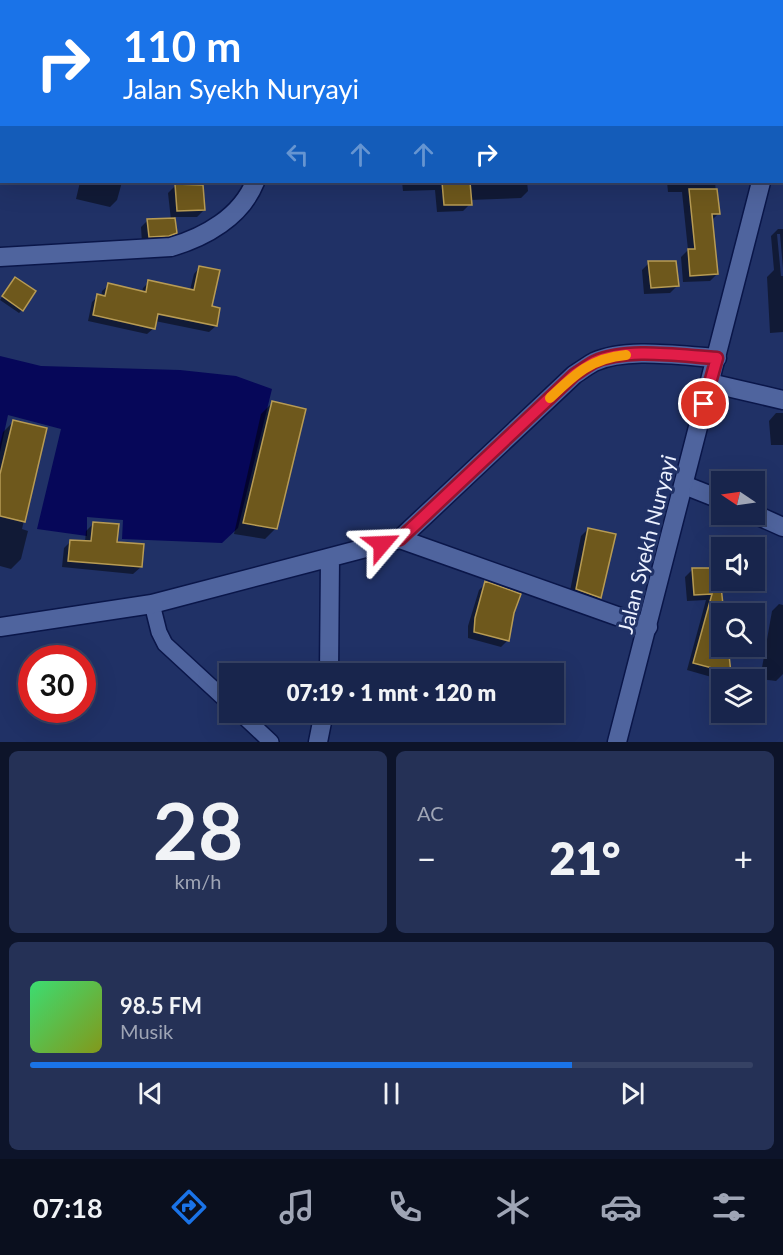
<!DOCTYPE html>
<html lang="id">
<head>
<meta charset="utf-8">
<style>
	:root { --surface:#18254c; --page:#253156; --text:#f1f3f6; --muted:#9fa5b5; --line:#364264; --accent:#1a73e8 }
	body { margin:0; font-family:Lato,sans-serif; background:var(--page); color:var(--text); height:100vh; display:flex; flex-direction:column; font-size:22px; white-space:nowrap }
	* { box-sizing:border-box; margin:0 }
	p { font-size:20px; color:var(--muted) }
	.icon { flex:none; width:33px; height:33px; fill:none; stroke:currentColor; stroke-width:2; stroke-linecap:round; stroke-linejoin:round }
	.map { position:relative; height:742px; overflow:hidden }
	.details { display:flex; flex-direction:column; gap:9px; padding:9px; background:#0d142a; flex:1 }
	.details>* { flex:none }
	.banner { position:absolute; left:0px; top:0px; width:783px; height:183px; box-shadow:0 6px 24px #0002,0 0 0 2px var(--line); background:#1a73e8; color:#fff; overflow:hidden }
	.needle { width:39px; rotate:283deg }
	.fabs { position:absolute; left:711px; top:471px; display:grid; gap:12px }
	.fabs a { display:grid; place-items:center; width:54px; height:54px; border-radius:0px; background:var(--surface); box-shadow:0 6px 24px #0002,0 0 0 2px var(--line); font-size:30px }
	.speed { position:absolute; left:18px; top:645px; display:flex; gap:12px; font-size:30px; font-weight:700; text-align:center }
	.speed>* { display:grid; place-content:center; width:78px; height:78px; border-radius:50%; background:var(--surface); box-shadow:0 6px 24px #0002,0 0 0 2px var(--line); line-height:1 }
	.speed .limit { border:9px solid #d22; background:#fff; color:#111 }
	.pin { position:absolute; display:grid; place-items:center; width:51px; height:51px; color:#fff; margin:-26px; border:3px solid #fff; border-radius:50%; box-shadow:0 2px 6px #0007 }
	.me { position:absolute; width:66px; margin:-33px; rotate:64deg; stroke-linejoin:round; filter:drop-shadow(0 0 4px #0008) }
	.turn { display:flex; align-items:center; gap:21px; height:126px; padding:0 24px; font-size:27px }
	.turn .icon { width:78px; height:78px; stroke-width:2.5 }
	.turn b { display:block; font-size:42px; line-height:51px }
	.lanes { display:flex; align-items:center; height:57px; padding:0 24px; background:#0003; justify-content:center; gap:30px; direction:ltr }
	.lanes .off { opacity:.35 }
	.big { font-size:45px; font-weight:800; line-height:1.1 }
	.details .tile { flex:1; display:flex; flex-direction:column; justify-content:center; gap:9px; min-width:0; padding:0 21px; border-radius:9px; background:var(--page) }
	.details .dial { align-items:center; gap:0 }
	.dial b { font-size:78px; line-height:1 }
	.song { display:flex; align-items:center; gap:18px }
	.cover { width:72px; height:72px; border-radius:9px; background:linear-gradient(135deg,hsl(140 70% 55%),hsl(70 70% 35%)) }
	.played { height:6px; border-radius:3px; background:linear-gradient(90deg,var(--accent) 75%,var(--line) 75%) }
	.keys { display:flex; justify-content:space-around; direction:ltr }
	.heat { display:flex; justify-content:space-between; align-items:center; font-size:33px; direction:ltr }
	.details .tiles { flex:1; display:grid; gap:9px; grid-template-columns:1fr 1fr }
	.tile:last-child { grid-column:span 2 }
	.trip { position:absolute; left:219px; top:663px; width:345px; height:60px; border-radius:0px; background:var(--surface); box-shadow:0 6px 24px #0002,0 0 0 2px var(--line); font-weight:800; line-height:60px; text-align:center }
	.menu { display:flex; height:96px; justify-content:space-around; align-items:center; background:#0a0f1e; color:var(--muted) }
	.menu .icon { width:42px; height:42px }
	.menu .active { color:var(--accent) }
	.menu b { font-size:27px; color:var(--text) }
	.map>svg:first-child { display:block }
</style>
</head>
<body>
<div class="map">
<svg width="783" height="742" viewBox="0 0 783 742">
	<rect width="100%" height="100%" fill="#203166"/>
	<path fill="#060759" d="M0,356L41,366L180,370L236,376L272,389L238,528L222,543L122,539L123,520L87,517V536L37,529L61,429L8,415L0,452Z"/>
	<path fill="#0007" d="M0,0H31L2,2V30Z
		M103,0H121L126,2H101Z
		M150,0H289V2H149Z
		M353,0H422V2H353Z
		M458,0H492V2H459Z
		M555,0H740V2H556Z
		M0,117H2L0,167Z
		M80,182H122L117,200L110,207L76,199Z
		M402,182H527L528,191L521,198L470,200V204L463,211L437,212L435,190L403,191Z
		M667,182H715L718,214L711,221L717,274L710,281L683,282L681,257L688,250L682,192H668Z
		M175,186L204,210L197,217H174L175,233L168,240L142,243L141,227L148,220H171L168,193Z
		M778,229H783V269L780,234H777L781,276H783V332L770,333L767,277L774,270L771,236Z
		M649,263L677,286L670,293L644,294L642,270Z
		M200,267L216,326L209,332L155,321L154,328L147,334L88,321L92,302L98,296L101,297L102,291L109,285L142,292L143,288L149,282L190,290L194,274Z
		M12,282L22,310L19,313L0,300Z
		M272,403L275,529L265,539L234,534L261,414Z
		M776,413H783V445H771L769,421Z
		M13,422L45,429L22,529L28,531L21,559L11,569L0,566V444L3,432Z
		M93,524L141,567L133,574L62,567L64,548L71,541L85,542L86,531Z
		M588,529L615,536L599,597L592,604L569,596L581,536Z
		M692,570H718L722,646H726L729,673L722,680L687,670L706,600L687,601L685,577Z
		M486,583L512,613L508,640L501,647L468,638V626L479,590Z
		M779,604L783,605V674L776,681L760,679L772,611Z"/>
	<path fill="#6e581c" stroke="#b79b54" stroke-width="1.5" d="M442,182H470L472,205H444Z
		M175,184L203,185L205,210L177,211Z
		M689,189H717L720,214H712L718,274L690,276L688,249H695Z
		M175,218L177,233L169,236L149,237L147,219Z
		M648,261H676L679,286L651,288Z
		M199,266L220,270L212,306L220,308L217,326L158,314L155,329L93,315L97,294L105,296L108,283L146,292L148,280L194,290Z
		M15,277L36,291L23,311L2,296Z
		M272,401L306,409L277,529L243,523Z
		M13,420L47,428L25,522L0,516V474Z
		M93,522L119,524L117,542L144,544L142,567L68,561L70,540L91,541Z
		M588,528L616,534L601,598L576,589Z
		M692,568H719L724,614H722V646H728L731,673L693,663L712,594L694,595Z
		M485,581L521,594L514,613L509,641L474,632L475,618Z"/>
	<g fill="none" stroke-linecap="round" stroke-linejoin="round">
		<g stroke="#0a1649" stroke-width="18">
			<path id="service" d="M152,604L159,632L165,644L230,704
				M239,712L271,742"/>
		</g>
		<g stroke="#0a1649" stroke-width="21">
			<path id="minor" d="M333,2L334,0
				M0,257L171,247C205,237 241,217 255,182
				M710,383L783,400
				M684,485L722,500
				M754,514L783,527
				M400,539L648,627
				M0,627L152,604L400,539L574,375C580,371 587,366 594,362C627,347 681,356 717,358
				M329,674L330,558
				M318,742L324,712"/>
		</g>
		<g stroke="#0a1649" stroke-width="21">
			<path id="secondary" d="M782,99L783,93
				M617,742L761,182"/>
		</g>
		<use href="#service" stroke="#4f649e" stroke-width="15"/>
		<use href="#minor" stroke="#4f649e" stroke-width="18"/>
		<use href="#secondary" stroke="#4f649e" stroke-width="18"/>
	</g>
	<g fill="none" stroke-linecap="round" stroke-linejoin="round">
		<g stroke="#92132f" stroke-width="15">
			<path id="route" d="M382,544L400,539L574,375C580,371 587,366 594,362C627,347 681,356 717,358L704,404"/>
		</g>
		<use href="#route" stroke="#e11d48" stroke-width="10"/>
		<path stroke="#f59e0b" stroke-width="10" d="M550,398C574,375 591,358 626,355"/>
	</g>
	<g text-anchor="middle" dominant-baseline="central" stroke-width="6" stroke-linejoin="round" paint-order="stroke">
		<g font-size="21" fill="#ecf1ff" stroke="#203166">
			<text transform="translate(646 544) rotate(-76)">Jalan Syekh Nuryayi</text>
		</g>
	</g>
</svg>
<div class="fabs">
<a><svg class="needle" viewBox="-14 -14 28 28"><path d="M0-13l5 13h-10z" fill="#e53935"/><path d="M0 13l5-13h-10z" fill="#9fa5b5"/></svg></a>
<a><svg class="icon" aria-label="sound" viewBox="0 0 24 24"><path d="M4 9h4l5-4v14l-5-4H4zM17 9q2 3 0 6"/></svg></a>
<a><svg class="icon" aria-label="search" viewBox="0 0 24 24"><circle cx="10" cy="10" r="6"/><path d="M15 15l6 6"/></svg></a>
<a><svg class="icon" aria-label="layers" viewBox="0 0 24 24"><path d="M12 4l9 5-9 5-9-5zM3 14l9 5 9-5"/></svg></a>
</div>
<div class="speed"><div class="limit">30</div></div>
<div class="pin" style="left:704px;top:404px;background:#d93025"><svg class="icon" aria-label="arrive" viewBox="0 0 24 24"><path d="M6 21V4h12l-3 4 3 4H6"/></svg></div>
<svg class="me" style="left:382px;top:544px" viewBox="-20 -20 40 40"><path d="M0-17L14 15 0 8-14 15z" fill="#e11d48" stroke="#fff" stroke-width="4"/></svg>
<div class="trip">07:19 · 1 mnt · 120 m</div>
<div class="banner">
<div class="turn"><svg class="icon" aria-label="right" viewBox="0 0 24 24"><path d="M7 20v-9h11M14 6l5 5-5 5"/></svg><div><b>110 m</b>Jalan Syekh Nuryayi</div></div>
<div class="lanes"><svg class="icon off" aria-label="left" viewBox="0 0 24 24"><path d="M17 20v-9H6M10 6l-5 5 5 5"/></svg><svg class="icon off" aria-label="ahead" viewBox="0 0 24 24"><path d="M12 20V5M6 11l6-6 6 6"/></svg><svg class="icon off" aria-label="ahead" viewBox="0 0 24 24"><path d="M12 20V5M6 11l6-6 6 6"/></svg><svg class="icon" aria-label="right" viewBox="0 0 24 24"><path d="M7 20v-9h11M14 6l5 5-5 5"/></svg></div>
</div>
</div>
<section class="details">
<div class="tiles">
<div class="tile dial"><b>28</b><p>km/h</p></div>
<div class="tile"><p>AC</p>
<div class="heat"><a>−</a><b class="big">21°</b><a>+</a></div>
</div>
<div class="tile">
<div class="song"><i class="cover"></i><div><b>98.5 FM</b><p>Musik</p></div></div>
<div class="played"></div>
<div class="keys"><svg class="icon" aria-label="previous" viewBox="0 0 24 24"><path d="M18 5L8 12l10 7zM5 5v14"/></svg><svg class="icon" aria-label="pause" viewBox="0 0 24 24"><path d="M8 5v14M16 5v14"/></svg><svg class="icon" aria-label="next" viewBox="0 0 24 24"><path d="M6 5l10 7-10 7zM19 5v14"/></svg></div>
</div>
</div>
</section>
<nav class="menu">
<b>07:18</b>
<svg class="icon active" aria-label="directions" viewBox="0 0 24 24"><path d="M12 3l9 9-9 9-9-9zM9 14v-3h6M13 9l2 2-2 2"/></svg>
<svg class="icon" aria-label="music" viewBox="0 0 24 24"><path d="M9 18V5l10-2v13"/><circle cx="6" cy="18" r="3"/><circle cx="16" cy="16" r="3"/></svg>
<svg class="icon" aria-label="phone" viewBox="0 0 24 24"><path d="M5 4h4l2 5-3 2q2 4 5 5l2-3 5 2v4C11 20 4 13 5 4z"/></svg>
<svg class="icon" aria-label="climate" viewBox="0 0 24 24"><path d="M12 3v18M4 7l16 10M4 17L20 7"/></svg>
<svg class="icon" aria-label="car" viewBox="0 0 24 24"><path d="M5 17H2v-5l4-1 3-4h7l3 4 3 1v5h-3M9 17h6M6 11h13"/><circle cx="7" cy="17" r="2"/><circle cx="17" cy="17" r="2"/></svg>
<svg class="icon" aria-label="filters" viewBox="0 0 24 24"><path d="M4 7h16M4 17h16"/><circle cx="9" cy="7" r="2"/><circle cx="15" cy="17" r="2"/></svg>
</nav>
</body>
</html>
